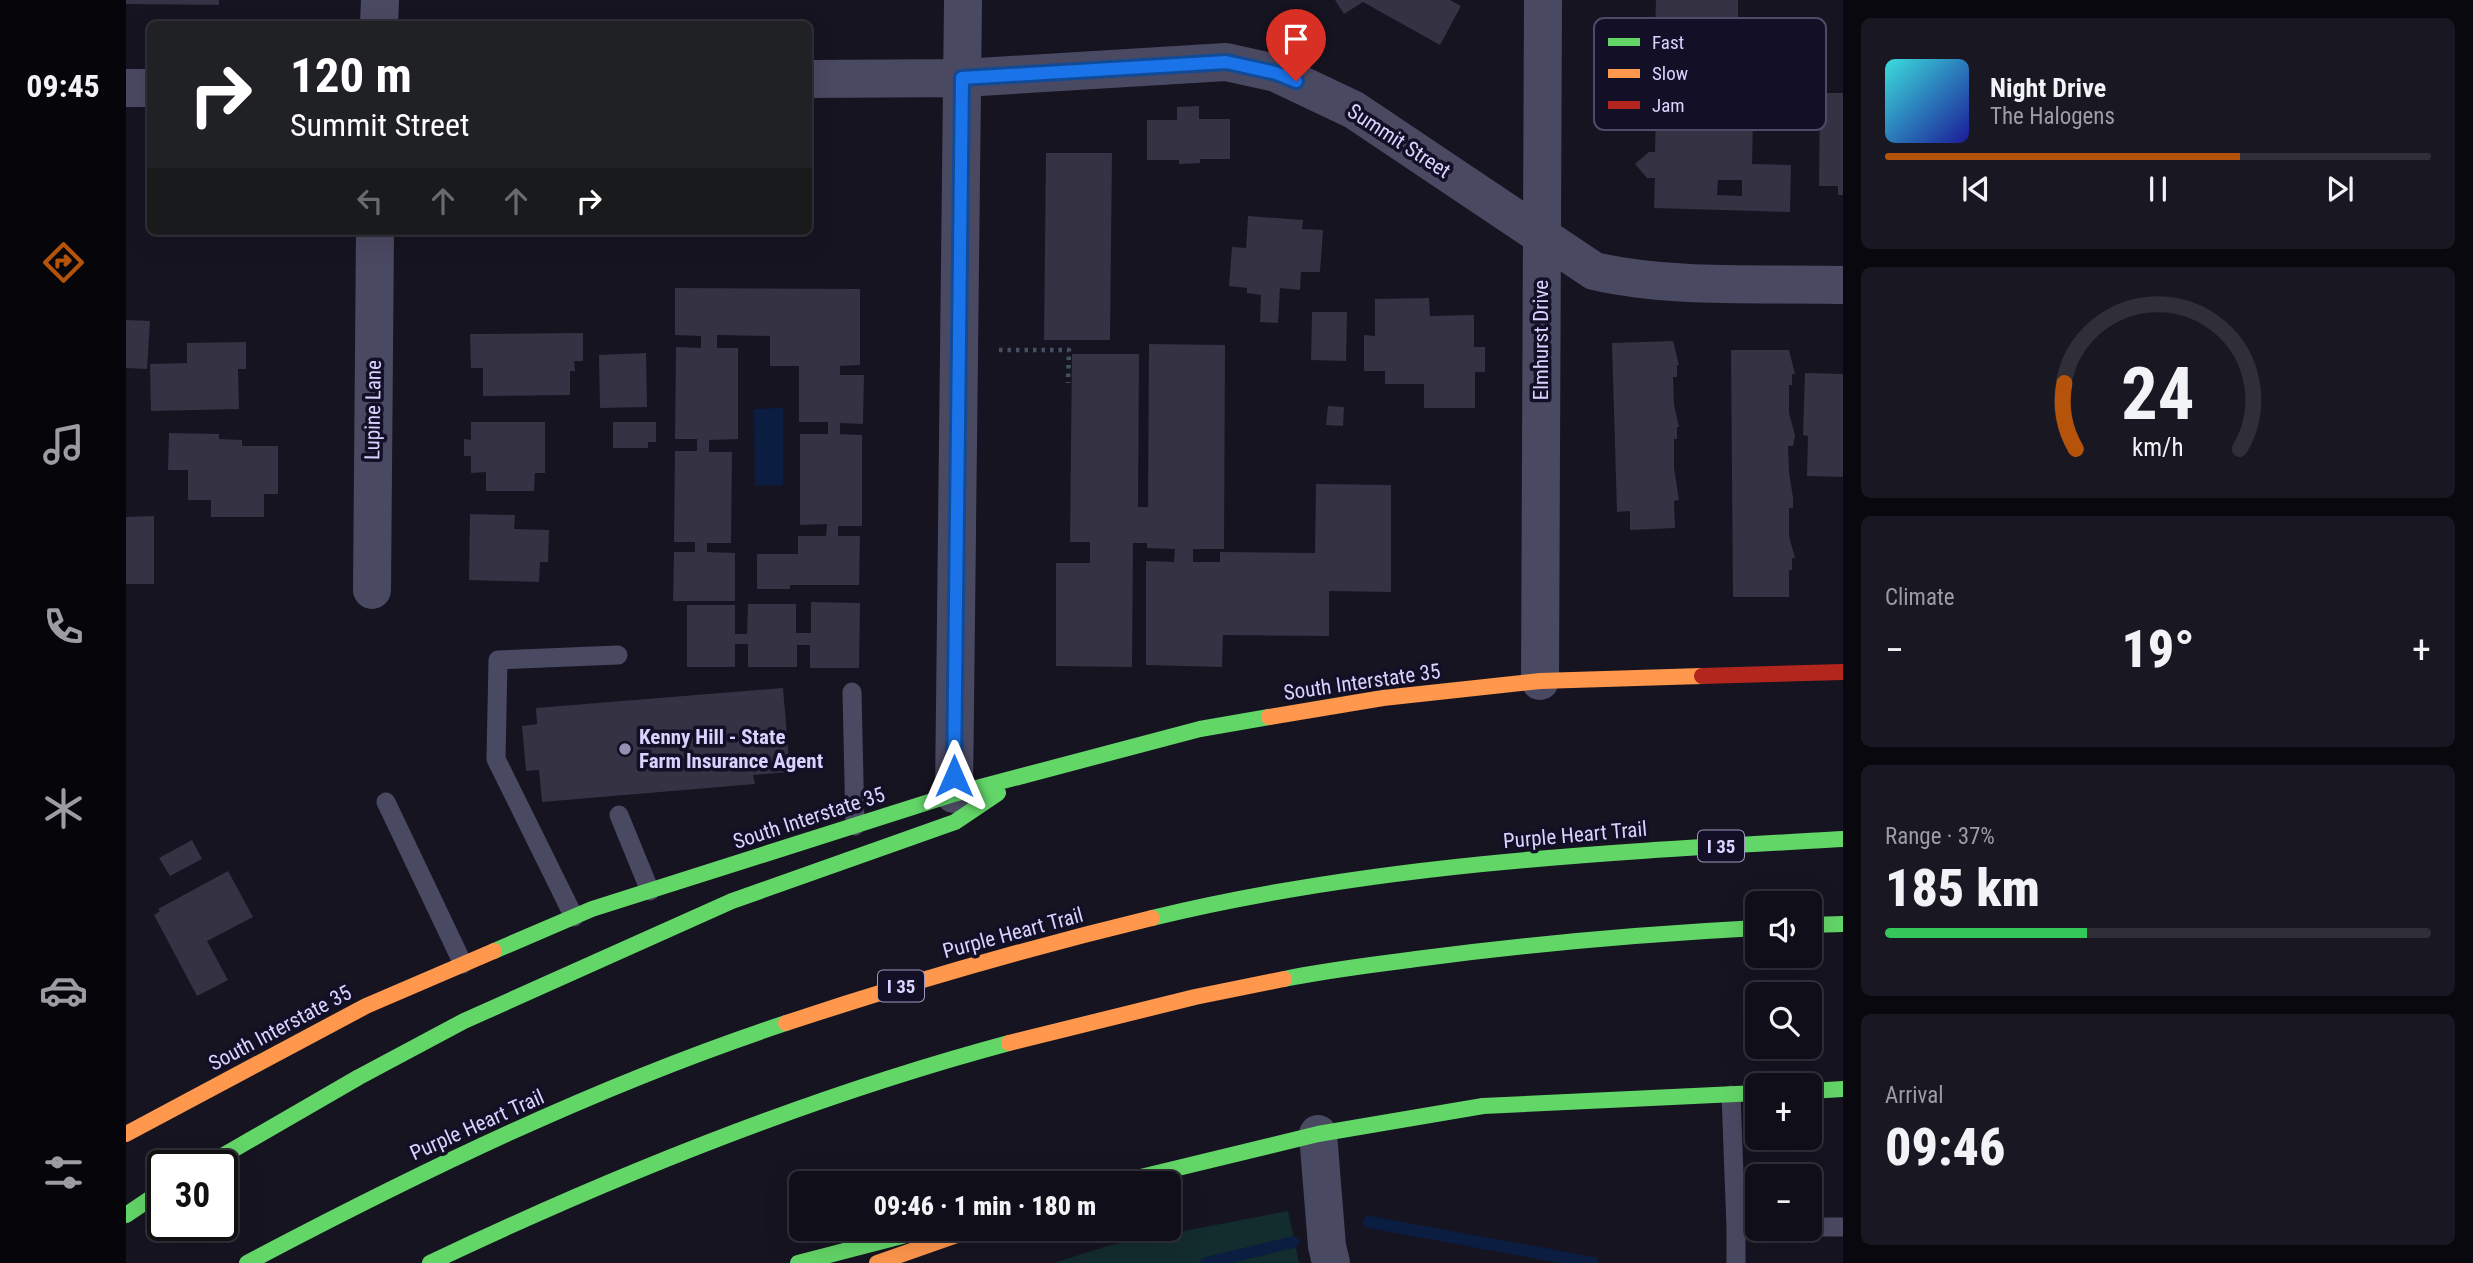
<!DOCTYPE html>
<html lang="en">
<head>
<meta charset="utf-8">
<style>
	:root { --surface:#100f19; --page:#191822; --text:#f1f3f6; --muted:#9c9ca2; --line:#302f38; --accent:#b45309 }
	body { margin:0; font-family:"Roboto Condensed",sans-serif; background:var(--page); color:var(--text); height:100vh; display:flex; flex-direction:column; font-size:26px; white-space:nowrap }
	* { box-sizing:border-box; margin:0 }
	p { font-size:23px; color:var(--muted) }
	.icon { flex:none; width:38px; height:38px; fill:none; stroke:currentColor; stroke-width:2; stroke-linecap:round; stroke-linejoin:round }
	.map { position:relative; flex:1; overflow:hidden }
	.panel { display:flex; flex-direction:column; gap:18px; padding:18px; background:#09080e; width:630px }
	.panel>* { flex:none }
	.banner { position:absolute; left:21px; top:21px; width:665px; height:214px; border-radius:10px; box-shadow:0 7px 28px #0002,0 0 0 2px var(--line); background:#202124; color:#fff; overflow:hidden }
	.tools { position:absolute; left:1619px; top:891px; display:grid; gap:14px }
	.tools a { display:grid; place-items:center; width:77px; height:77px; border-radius:10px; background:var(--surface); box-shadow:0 7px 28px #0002,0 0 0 2px var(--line); font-size:35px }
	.speed { position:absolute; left:21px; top:1150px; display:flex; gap:14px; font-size:35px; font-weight:700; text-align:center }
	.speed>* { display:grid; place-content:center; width:91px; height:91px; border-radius:50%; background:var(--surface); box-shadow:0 7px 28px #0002,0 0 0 2px var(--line); line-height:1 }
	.speed .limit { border:4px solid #111; border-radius:10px; background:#fff; color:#111 }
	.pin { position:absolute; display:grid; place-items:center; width:60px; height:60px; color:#fff; margin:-72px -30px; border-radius:50% 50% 50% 0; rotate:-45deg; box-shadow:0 0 7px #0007 }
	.pin .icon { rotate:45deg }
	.me { position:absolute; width:77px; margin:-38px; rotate:0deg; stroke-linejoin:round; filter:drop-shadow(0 0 5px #0008) }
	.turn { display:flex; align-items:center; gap:24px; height:147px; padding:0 28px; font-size:32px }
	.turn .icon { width:91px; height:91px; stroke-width:2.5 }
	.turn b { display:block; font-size:49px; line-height:60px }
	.lanes { display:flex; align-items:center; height:66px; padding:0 28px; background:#0003; justify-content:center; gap:35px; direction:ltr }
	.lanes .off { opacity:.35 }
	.big { font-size:52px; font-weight:800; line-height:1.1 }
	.panel .card { flex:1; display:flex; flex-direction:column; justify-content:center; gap:10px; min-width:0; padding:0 24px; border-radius:10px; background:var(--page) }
	.panel .dial { align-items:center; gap:0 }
	.dial svg { height:182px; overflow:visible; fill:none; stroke:var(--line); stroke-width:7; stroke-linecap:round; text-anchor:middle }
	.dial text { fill:var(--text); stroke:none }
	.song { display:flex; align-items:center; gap:21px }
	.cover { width:84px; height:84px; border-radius:10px; background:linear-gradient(135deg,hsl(180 70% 55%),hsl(240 70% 35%)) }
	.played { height:7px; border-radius:4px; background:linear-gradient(90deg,var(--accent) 65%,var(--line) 65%) }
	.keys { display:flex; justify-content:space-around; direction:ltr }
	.heat { display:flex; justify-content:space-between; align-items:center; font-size:38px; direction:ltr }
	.charge { height:10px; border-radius:5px; background:linear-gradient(90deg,#34c759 37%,var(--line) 0) }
	.trip { position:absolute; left:663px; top:1171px; width:392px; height:70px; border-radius:10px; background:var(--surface); box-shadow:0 7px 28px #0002,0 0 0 2px var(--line); font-weight:800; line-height:70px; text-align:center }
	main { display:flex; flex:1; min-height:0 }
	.tab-bar { display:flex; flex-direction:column; width:126px; justify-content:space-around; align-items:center; background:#06060a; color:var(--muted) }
	.tab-bar .icon { width:49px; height:49px }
	.tab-bar .on { color:var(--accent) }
	.tab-bar b { font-size:32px; color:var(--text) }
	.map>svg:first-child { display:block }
</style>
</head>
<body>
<main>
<nav class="tab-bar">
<b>09:45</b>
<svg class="icon on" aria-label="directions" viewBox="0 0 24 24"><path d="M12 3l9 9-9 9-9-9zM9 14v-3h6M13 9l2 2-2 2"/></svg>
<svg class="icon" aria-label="music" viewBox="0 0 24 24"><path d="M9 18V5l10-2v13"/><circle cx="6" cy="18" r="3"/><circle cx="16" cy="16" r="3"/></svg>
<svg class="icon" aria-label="phone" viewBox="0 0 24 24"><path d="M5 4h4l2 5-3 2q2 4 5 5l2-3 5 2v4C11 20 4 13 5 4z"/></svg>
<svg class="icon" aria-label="climate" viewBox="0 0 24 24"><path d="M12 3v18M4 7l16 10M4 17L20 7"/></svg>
<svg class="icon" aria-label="car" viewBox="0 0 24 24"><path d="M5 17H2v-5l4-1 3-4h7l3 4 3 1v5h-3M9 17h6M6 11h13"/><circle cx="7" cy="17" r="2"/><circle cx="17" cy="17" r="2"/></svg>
<svg class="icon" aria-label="filters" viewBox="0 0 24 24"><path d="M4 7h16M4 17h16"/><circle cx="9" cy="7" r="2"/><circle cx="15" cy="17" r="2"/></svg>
</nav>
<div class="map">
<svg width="1717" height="1263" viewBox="0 0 1717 1263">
	<rect width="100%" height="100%" fill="#161421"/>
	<path fill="#132c2d" d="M1162,1211L1173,1263H928L981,1246Z"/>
	<path fill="#0b1e41" d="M657,408V485L629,486L628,409Z"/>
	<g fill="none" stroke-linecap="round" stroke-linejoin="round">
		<path stroke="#0b1e41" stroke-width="12" d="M1243,1222L1467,1263
			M1080,1263L1167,1242"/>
	</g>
	<path fill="#343243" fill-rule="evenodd" d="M0,0H93V5L0,4Z
		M1209,0H1324L1335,6L1314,45L1237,2L1218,14Z
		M1530,0H1612V26H1603V59H1618V90L1527,88Z
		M1694,93H1717V195H1712V186H1693Z
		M1073,106V119H1104V159H1074V163L1053,164V160H1021V120H1051V107Z
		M1530,117L1627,120L1626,164L1665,165L1664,212L1528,208L1529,178H1521L1509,164L1523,152H1529ZM1592,180H1616V196L1591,195Z
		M920,153H986L984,340H918Z
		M1122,216L1177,220L1176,229L1197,230L1194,272H1175L1174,290L1154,288L1152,323L1134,322L1135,295L1121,293V288L1103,286L1106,247L1120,248Z
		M57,231H158V234L57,236Z
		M549,288L734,289V365L714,366V375H738L737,424L714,423V434L736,435V526H712V536H734L733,585H664V589H631V554H672V536H700L701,524L674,525V434H702V422H673V366H644V336L591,335V348H612V439L583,440V452H606L605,543H581V552L609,553V601H547L548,552H569V542H548L549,451H571V439H549L550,347L575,348V336L549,335Z
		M1303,298L1304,316L1348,315V347H1359V372H1349V408H1298V384H1259V371H1238V335L1249,336V299Z
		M1186,312H1221L1220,361L1185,360Z
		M0,320L24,321L21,369L0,368Z
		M457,333V361H448L449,371H444V395L357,396V368H345L344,334Z
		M1547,341L1553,365H1551V377H1547L1548,405L1553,427H1551V439H1548V468L1553,500L1548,501L1549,528L1504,530V511L1491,512L1486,343Z
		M120,342V369H112L113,409L25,411L24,364L61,363V343Z
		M1023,344L1099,345L1098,549H1067V562H1094V552L1189,553L1190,484L1265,485V592L1203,591V636L1097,635L1096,667L1020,665V561L1048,562L1049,549L1021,548V543H1007L1006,667L930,666V563H964V542H944L946,354H1013L1012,507H1022Z
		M1605,350H1663L1669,374H1666V385H1663V413L1669,435L1667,446H1662L1663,472L1667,498V508H1663V536L1669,558H1666V570H1663V597H1607Z
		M520,353L521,407L474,408L473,355Z
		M1679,373L1717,374V477L1681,476L1682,436L1677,435Z
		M1202,406L1218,407L1217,426L1200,425Z
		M345,422H419V473H409L408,491H360V472L345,473V456H338V439L345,440Z
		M487,422H530V442H522V448H487Z
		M43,433L93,434V439L116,440V446H152V494H138V517H85V500H62V470H42Z
		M344,514L389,515L388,529L423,530L422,562H414L413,582L343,580Z
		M28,516V584H0V517Z
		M685,602L734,603L733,668H684V645H671V667H622V644H609V667H561V605H609V634H621L622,604H670V633H685Z
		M657,688L664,772L627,775L629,784L416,802L413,770L400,771L396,726L411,724L410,708Z
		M66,840L76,859L44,876L33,858Z
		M102,871L127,917L81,941L102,980L71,996L28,915L34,911L32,909Z"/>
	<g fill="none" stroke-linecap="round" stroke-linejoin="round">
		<path stroke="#44505f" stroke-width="4.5" stroke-dasharray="3.5 5" stroke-linecap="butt" d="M873,350H943L942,383"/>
		<path stroke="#4a4962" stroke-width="19" d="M726,692L729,826
			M260,802L337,964
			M493,815L524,891
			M448,917L370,759L372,660L492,655
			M1605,1095L1610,1228H1631
			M1684,1227H1717
			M1610,1228V1263"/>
		<path stroke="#4a4962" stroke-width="38" d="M253,24L254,0
			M682,79L837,78L1100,62L1150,73L1228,110L1468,271C1545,289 1637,283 1717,285
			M0,88H24
			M246,590L249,231
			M1414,681L1417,0
			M828,794L837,0
			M1192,1134L1201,1246L1205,1263"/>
		<path stroke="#63d668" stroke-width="16" d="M1026,918C1252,863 1486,852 1717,839
			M1684,925L1717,924
			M368,951L466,909L828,794L1074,729L1143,717
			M1158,979C1202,970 1246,965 1290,959C1404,944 1517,934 1631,928
			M1684,1091L1717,1089
			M79,1166L233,1077L338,1021L606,901L829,822L872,793
			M990,1183L1192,1134L1357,1106L1631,1093
			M0,1215L37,1190
			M121,1263C295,1171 473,1085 660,1023
			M304,1263C491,1174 682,1097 883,1043
			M672,1263L807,1228"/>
		<path stroke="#ff974d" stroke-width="16" d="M1143,717L1257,698L1414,681L1576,676
			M660,1023C781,983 902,948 1026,918
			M883,1043L1069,997L1158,979
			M0,1134L240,1006L368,951
			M987,1183L1001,1179
			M751,1263L851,1228"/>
		<path stroke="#b3261e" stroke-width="16" d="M1576,676L1717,672"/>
	</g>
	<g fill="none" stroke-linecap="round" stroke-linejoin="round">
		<g stroke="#114b97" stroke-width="18">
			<path id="route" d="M828,776L836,78L1100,62L1150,73L1170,81"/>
		</g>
		<use href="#route" stroke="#1a73e8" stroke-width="12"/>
	</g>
	<circle fill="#9591b1" stroke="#130f26" stroke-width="2.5" cx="499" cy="749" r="7"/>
	<g text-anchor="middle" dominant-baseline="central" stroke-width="7" stroke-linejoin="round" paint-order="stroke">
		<g fill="#130f26" stroke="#9e99be" stroke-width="2">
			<rect x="1572" y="830.5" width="46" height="31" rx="5"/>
			<rect x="752" y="970.5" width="46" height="31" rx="5"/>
		</g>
		<g font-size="19" font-weight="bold" fill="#d9d4ff">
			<text x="1595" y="846">I 35</text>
			<text x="775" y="986">I 35</text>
		</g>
		<g font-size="21" fill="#d9d4ff" stroke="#130f26">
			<text transform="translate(1273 141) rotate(33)">Summit Street</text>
			<text transform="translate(1415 340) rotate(-90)">Elmhurst Drive</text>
			<text transform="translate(247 410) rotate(-89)">Lupine Lane</text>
			<text transform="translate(1236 682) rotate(-8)">South Interstate 35</text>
			<text transform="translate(683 818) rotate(-18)">South Interstate 35</text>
			<text transform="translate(1449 835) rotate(-5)">Purple Heart Trail</text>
			<text transform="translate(887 933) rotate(-15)">Purple Heart Trail</text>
			<text transform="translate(154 1028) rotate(-28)">South Interstate 35</text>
			<text transform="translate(351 1125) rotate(-24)">Purple Heart Trail</text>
		</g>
		<g font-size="21" font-weight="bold" fill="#d9d4ff" stroke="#130f26" text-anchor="start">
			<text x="513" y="737">Kenny Hill - State<tspan x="513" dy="24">Farm Insurance Agent</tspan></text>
		</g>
	</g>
	<rect x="1468" y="18" width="232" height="112" rx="10" fill="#130f26" stroke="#4e4a67" stroke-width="2"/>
	<rect x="1482" y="38" width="32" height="8" fill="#63d668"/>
	<rect x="1482" y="69" width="32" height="9" fill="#ff974d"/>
	<rect x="1482" y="101" width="32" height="8" fill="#b3261e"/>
	<g font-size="19" fill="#d9d4ff">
		<text x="1526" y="49">Fast</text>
		<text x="1526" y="80">Slow</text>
		<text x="1526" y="112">Jam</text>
	</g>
</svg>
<div class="tools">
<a><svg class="icon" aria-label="sound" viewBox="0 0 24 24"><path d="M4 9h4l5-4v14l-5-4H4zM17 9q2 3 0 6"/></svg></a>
<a><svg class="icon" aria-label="search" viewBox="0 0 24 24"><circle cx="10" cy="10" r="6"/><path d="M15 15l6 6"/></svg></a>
<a>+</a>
<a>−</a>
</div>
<div class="speed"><div class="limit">30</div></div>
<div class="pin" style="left:1170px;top:81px;background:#d93025"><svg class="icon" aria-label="arrive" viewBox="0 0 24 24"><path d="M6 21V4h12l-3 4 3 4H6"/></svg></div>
<svg class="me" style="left:828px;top:776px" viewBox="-20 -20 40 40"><path d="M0-17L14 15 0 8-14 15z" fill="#1a73e8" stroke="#fff" stroke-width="4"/></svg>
<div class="trip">09:46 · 1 min · 180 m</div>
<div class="banner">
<div class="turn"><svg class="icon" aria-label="right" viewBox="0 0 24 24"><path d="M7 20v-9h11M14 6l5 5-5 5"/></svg><div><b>120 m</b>Summit Street</div></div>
<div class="lanes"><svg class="icon off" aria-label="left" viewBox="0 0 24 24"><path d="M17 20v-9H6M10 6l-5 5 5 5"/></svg><svg class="icon off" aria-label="ahead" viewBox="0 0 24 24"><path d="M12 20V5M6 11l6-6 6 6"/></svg><svg class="icon off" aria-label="ahead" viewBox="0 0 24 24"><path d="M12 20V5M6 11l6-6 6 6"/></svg><svg class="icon" aria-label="right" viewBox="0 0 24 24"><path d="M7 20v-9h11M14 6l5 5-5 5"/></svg></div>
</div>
</div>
<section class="panel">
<div class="card">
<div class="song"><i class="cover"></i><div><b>Night Drive</b><p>The Halogens</p></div></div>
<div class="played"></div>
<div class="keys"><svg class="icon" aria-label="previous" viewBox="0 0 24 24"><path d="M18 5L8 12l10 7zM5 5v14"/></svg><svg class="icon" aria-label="pause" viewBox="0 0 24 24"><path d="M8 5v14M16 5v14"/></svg><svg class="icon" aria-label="next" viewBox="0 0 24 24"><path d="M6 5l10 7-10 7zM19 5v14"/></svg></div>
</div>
<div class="card dial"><svg viewBox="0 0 100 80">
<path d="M14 69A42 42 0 1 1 86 69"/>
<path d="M14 69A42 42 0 0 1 9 40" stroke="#b45309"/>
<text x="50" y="56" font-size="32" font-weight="700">24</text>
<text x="50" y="72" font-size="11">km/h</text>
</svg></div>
<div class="card"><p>Climate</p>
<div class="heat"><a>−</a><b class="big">19°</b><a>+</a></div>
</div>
<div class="card"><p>Range · 37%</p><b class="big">185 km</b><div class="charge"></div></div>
<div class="card"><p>Arrival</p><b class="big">09:46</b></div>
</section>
</main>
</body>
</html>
